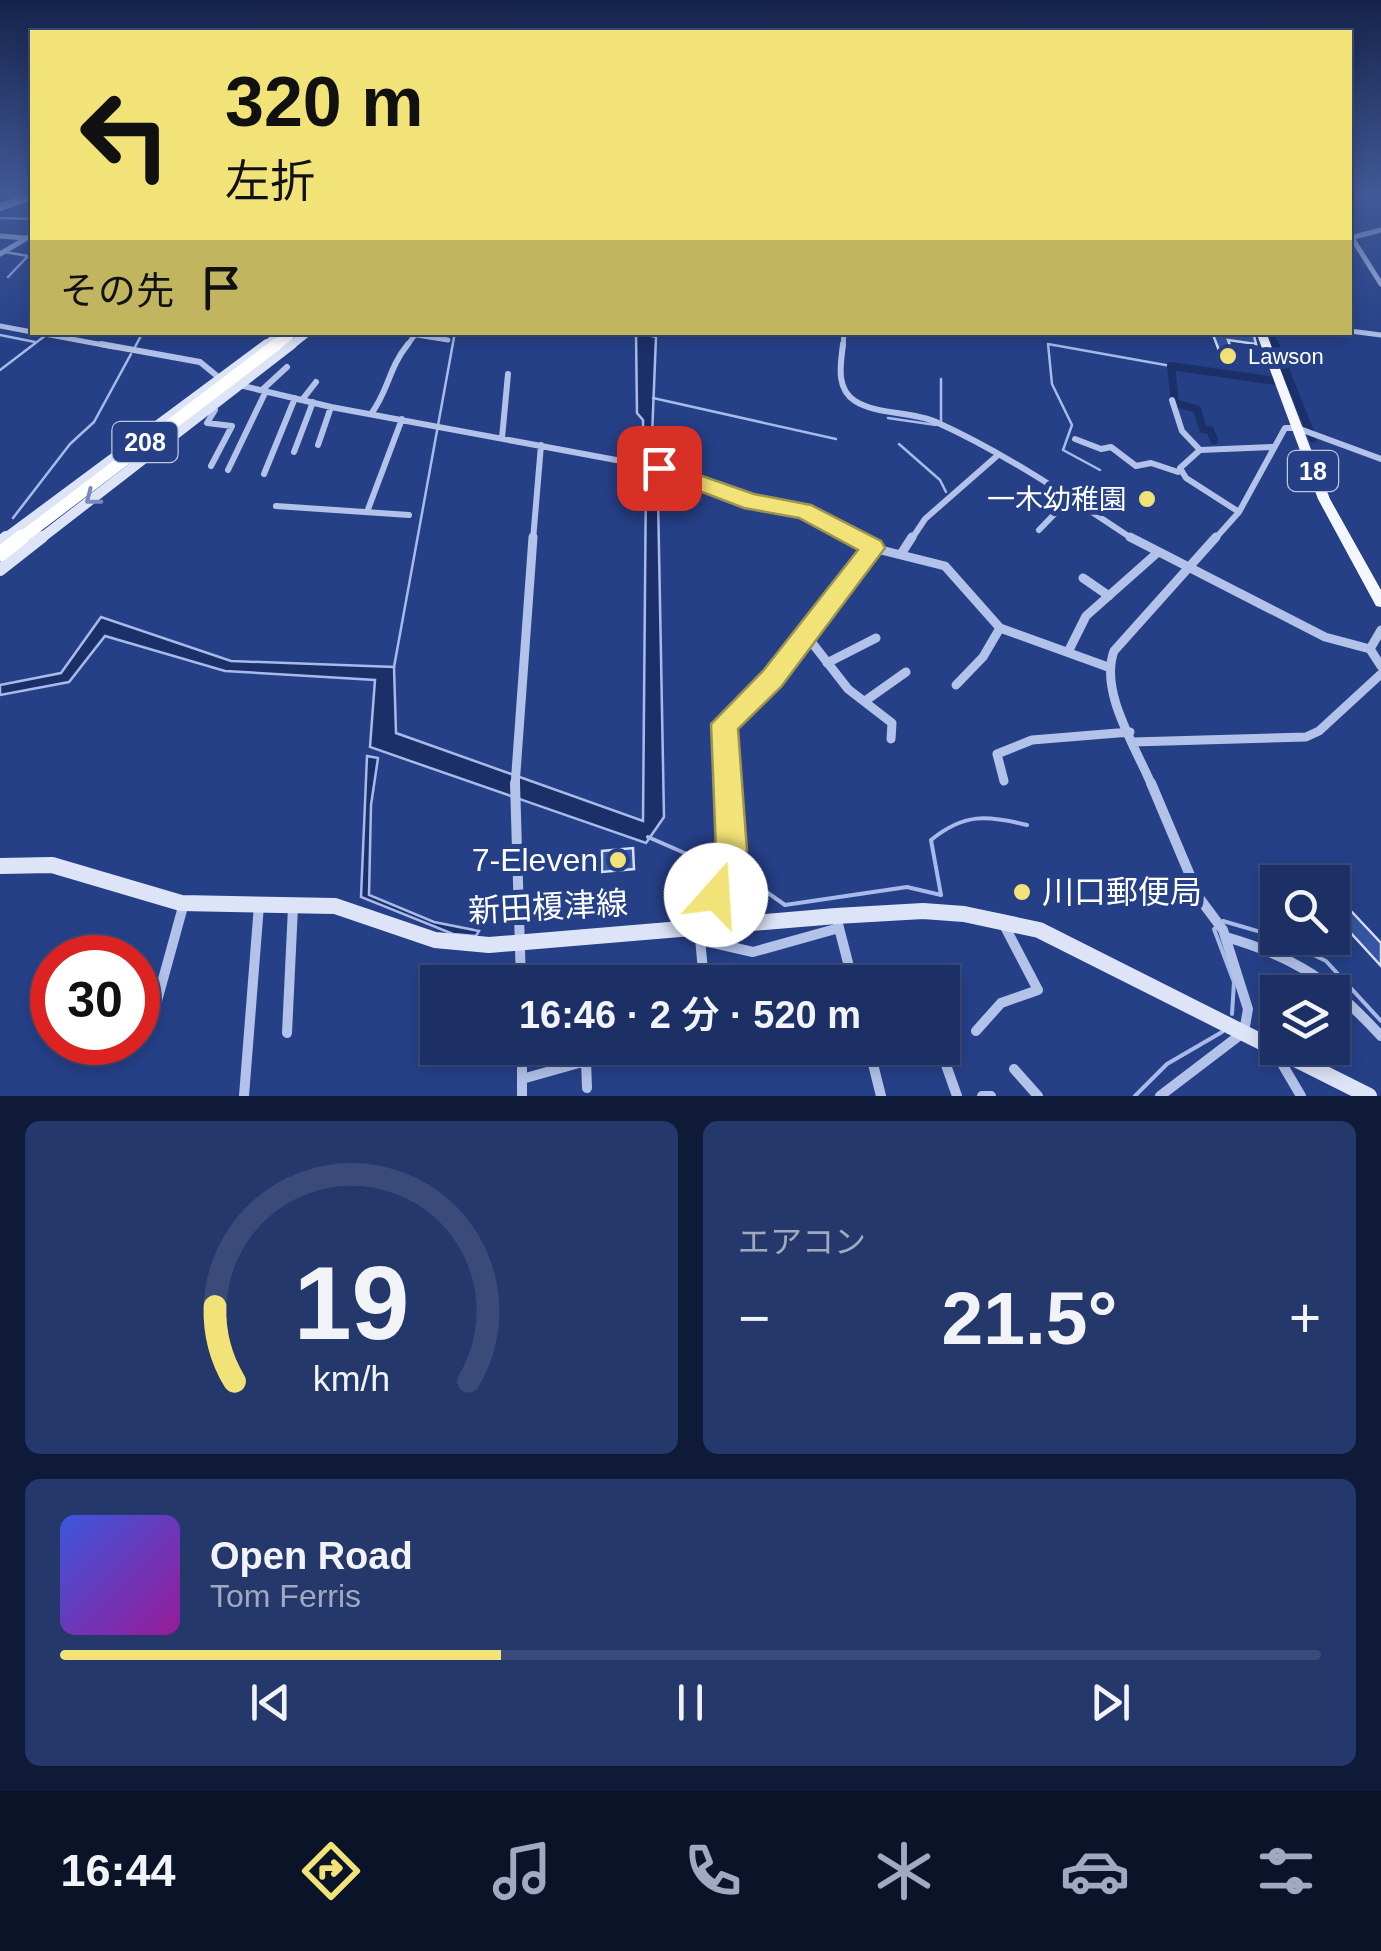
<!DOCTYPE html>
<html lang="ja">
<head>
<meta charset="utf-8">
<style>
	:root { --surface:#1c3066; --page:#25386c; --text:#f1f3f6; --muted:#a0a9bf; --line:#3a4b7a; --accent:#f2e378 }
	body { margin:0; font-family:Helvetica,"Noto Sans JP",sans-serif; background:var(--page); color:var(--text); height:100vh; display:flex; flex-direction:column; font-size:38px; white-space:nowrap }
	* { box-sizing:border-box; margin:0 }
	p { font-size:32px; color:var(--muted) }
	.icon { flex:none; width:55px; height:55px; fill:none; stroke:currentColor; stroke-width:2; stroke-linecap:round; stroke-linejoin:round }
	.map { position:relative; height:1096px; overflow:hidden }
	.panel { display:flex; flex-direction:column; gap:25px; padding:25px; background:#0f1a38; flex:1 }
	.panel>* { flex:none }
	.banner { position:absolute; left:30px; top:30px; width:1322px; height:305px; border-radius:0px; box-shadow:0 5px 15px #0003,0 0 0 2px var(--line); background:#f2e378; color:#111; overflow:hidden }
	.fabs { position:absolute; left:1260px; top:865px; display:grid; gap:20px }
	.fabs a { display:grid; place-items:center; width:90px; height:90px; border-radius:0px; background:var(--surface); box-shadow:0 5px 15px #0003,0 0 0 2px var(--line); font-size:50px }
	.speed { position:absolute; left:30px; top:935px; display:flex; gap:20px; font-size:50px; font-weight:700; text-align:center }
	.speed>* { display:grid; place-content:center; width:130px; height:130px; border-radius:50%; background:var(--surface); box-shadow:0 5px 15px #0003,0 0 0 2px var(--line); line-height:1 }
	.speed .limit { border:15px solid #d22; background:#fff; color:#111 }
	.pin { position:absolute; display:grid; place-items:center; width:85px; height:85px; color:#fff; margin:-42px; border-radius:20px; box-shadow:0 5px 15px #0006 }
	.me { position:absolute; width:110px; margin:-55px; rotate:19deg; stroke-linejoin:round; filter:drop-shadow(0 0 8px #0008) }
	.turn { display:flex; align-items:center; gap:35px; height:210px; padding:0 30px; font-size:45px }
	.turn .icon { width:130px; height:130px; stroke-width:2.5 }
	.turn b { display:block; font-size:70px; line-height:85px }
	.then { display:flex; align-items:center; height:95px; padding:0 30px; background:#0003; gap:20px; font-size:38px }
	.big { font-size:75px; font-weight:600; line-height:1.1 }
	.panel .tile { flex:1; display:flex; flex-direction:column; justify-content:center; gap:15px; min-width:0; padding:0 35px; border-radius:15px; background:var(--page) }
	.panel .dial { align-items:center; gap:0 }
	.dial svg { height:260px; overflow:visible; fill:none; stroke:var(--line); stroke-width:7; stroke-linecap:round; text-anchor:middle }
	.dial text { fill:var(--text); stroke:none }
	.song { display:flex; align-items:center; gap:30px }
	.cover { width:120px; height:120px; border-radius:15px; background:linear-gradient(135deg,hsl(230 70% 55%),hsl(300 70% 35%)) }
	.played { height:10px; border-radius:5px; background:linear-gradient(90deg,var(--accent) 35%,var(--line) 35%) }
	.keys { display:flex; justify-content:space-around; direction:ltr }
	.heat { display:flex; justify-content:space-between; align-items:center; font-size:55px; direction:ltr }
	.panel .tiles { flex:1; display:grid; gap:25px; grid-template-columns:1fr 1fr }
	.tile:last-child { grid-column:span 2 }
	.trip { position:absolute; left:420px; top:965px; width:540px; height:100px; border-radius:0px; background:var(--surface); box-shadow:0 5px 15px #0003,0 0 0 2px var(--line); font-weight:600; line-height:100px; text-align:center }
	.tabs { display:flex; height:160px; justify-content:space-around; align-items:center; background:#0b1329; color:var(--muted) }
	.tabs .icon { width:70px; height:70px }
	.tabs .selected { color:var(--accent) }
	.tabs b { font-size:45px; color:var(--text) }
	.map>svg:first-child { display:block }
</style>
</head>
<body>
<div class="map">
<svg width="1381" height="1096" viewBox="0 0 1381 1096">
	<rect width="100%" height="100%" fill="#264088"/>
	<path fill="#1b2f68" stroke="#a7bae9" stroke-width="2.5" d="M636,332L656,337L651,461L644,460L643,420L637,413Z
		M646,474L654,475L658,497L664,817L646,843L370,747L375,680L225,671L105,636L69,682L0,695V685L61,673L101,617L231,661L394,667L396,733L643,821Z
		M367,756L378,758L371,805L369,895L434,922L479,931L476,936L453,934L361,897Z"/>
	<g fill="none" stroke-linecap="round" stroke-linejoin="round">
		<path stroke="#a7bae9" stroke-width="2.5" d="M0,218L32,219
			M5,252L28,256L8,277
			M0,335L35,342
			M135,347L143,332
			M0,370L50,332
			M941,379V422
			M653,398L836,439
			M888,418L936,425
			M899,444L940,480L946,492
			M1100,470L1063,450L1072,425L1052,384L1048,344L1171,366
			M13,518L70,444L94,422L131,354
			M394,667L455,332"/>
		<path stroke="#a7bae9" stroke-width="4" d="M648,837L719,868
			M727,870L737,871L785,905L907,887L941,895L931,840C964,813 987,815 1027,825
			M1223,921L1278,937
			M1218,926L1214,929L1234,982L1232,1014
			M1279,938L1326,961L1381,1021
			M1135,1096L1167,1064L1222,1032"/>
		<path stroke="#1b2f68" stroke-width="6" d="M1270,332L1276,347"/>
		<path stroke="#1b2f68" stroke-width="8" d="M1275,344L1313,439
			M1214,440L1210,430L1203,429L1197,409L1175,403L1171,366L1289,383"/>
	</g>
	<path fill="#3755a4" stroke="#d6e0f7" stroke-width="2.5" d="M1212,332H1253L1256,344L1228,340L1236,362L1223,361Z
		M633,848L634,869L602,872V851Z
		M1352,912L1381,943V966L1339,920Z"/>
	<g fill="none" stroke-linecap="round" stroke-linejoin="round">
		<path stroke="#b3c2e9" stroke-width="5" d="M0,236L25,238
			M1350,238L1381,230
			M1352,238L1381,284
			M0,254L32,235
			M0,326L32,332
			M1350,331L1381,335
			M34,332L114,347
			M398,332L448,340
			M406,347L417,332
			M843,347L844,332"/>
		<path stroke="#b3c2e9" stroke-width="6" d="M101,344L200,362L222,380
			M843,344C841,363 835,388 855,401C877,415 912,411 936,422C1005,453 1071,498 1134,540
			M235,384L331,407L659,468L752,502L804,510L858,540
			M262,390L287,367
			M302,400L316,382
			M1172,400L1182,431L1200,450
			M211,407L215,410L207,423L232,426L211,466
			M371,414C389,390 388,369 408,344
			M502,438L508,374
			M1075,439L1101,449L1111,447L1136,466L1151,463L1178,472
			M318,445L331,407
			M294,452L313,402
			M228,470L266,391
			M264,474L295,398
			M276,506L409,515
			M367,512L402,419
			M1239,512L1186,478L1180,468L1200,450L1273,447
			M1039,530L1070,498
			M533,540L541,445
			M911,540L925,519L998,455
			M1214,540L1239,512L1285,428H1297L1381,459"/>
		<path stroke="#b3c2e9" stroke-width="9" d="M854,537L873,548L945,566L1000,628L1108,667
			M1130,537L1325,637L1370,649L1381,666
			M901,554L912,537
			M1083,578L1109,596
			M806,635L848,689L892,723L891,739
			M1370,649L1381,630
			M1068,652L1086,616L1157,553
			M827,663L876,638
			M956,685L983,657L1000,628
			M865,701L906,672
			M1133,742L1306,737L1319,731L1381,674
			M1004,781L997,754L1032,740L1130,732
			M515,786L533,537
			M728,786L724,724L772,679L873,548
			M1152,786C1136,747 1099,692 1114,651L1216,537"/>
		<path stroke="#b3c2e9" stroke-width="10" d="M515,783L521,982
			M1151,783L1200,899L1223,930L1248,1009L1244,1032L1160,1096
			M717,923V883L732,850L728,783
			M838,924L853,982
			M1226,937C1298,958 1330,981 1381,1036
			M700,938L704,982
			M700,940L753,952L839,928
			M157,1001L184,903
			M976,1031L1001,1003L1038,990L1004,925
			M287,1033L293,907
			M522,1048V1096
			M702,1048V1055
			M869,1048L881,1096
			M940,1048L957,1096
			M1282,1051L1281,1062L1301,1096
			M586,1061L587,1088
			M1014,1069L1038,1096
			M522,1079L586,1061L584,1048
			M244,1096L259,905
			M982,1096H991"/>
		<path stroke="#dde4f8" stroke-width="8" d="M0,207L32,196
			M263,347L283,332
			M289,347L308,332"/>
		<path stroke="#dde4f8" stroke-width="10" d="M3,540L267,344
			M39,540L292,344"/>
		<path stroke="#dde4f8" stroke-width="12" d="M0,542L6,537
			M0,570L42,537"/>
		<path stroke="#dde4f8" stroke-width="16" d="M0,866L52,865L181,903L335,906L435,940L489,945L836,916L923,911L964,914L1039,930L1369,1096"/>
		<path fill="#f5f7fe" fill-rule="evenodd" d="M1256,332H1266L1330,499L1381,590V607L1376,606L1318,499Z"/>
		<path stroke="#fff" stroke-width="10" d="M274,347L293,332"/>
		<path stroke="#fff" stroke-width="12" d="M19,540L277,344"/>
		<path stroke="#fff" stroke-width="15" d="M0,554L22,537"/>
	</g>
	<defs><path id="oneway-chevron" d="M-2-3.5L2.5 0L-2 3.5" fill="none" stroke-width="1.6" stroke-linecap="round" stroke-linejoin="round" transform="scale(2.5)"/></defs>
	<use stroke="#788aba" href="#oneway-chevron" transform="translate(92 498) rotate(142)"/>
	<linearGradient id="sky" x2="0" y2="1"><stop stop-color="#15234b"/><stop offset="0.56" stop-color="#415996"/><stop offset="1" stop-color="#415996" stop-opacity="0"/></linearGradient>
	<rect width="1381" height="346" fill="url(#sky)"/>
	<path fill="#f2e378" stroke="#9d944e" stroke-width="2.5" d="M659,461L754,494L811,505L881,541L885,548L781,687L738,729L747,850L727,906L716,911L704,906L700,895L716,850L711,724L763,671L858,550L799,518L744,508L652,473L649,468Z"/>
	<g fill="#f2e378" stroke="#264088" stroke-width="4">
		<circle cx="1228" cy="356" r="10"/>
		<circle cx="1147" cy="499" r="10"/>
		<circle cx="618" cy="860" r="10"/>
		<circle cx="1022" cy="892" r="10"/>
	</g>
	<g text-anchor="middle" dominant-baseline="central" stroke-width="10" stroke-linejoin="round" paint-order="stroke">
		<g font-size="22" fill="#fff" stroke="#264088" text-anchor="start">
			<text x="1248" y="356">Lawson</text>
		</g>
		<g fill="#264088" stroke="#bec6db" stroke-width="2.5">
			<rect x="112.5" y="422" width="65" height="40" rx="8"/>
			<rect x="1288" y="451" width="50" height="40" rx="8"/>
		</g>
		<g font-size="25" font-weight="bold" fill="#fff">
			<text x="145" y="442">208</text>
			<text x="1313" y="471">18</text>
		</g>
		<g font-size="28" fill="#fff" stroke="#264088" text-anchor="end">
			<text x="1127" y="499">一木幼稚園</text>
		</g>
		<g font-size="32" fill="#fff" stroke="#264088" text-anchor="end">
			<text x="598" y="860">7-Eleven</text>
			<text x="1042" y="892" text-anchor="start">川口郵便局</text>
		</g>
		<g font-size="32" fill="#fff" stroke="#264088">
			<text transform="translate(548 907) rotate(-3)">新田榎津線</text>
		</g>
	</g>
</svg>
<div class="fabs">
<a><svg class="icon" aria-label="search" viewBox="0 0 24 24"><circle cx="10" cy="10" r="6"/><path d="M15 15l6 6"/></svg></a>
<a><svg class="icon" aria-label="layers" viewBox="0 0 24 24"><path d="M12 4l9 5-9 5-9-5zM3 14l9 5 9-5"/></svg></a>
</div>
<div class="speed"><div class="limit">30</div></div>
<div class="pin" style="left:659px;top:468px;background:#d93025"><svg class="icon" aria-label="arrive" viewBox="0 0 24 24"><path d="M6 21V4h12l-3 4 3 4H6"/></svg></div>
<svg class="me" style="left:716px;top:895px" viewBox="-20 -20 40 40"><circle r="19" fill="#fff"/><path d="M0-13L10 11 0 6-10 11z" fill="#f2e378"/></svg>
<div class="trip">16:46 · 2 分 · 520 m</div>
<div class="banner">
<div class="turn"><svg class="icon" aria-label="left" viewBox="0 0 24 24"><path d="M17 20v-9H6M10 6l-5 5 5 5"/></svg><div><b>320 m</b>左折</div></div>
<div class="then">その先<svg class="icon" aria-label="arrive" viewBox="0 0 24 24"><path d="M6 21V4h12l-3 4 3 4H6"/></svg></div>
</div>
</div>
<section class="panel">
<div class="tiles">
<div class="tile dial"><svg viewBox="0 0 100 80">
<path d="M14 69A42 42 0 1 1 86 69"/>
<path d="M14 69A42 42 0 0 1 8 46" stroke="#f2e378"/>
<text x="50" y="56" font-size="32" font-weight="700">19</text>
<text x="50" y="72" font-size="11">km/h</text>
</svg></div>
<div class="tile"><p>エアコン</p>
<div class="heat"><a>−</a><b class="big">21.5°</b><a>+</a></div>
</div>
<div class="tile">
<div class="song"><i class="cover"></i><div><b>Open Road</b><p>Tom Ferris</p></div></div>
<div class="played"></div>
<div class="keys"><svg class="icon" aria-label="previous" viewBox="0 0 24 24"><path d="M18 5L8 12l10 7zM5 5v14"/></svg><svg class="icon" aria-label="pause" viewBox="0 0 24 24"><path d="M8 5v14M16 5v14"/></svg><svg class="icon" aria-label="next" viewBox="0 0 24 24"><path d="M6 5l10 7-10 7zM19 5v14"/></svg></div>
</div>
</div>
</section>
<nav class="tabs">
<b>16:44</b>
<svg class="icon selected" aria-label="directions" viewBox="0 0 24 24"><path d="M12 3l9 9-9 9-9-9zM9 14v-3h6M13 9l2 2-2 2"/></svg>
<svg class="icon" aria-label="music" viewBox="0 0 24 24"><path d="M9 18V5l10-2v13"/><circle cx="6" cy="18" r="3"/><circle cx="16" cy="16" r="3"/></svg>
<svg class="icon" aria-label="phone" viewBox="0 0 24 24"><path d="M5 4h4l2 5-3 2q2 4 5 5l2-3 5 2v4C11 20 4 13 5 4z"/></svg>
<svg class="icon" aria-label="climate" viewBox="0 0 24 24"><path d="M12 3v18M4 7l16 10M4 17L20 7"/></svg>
<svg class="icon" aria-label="car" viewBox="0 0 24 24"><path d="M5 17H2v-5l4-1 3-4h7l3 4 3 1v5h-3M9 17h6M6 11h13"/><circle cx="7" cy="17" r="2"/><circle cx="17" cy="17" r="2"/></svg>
<svg class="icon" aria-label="filters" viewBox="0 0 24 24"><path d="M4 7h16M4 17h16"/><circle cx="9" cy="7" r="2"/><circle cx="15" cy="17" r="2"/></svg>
</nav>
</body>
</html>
